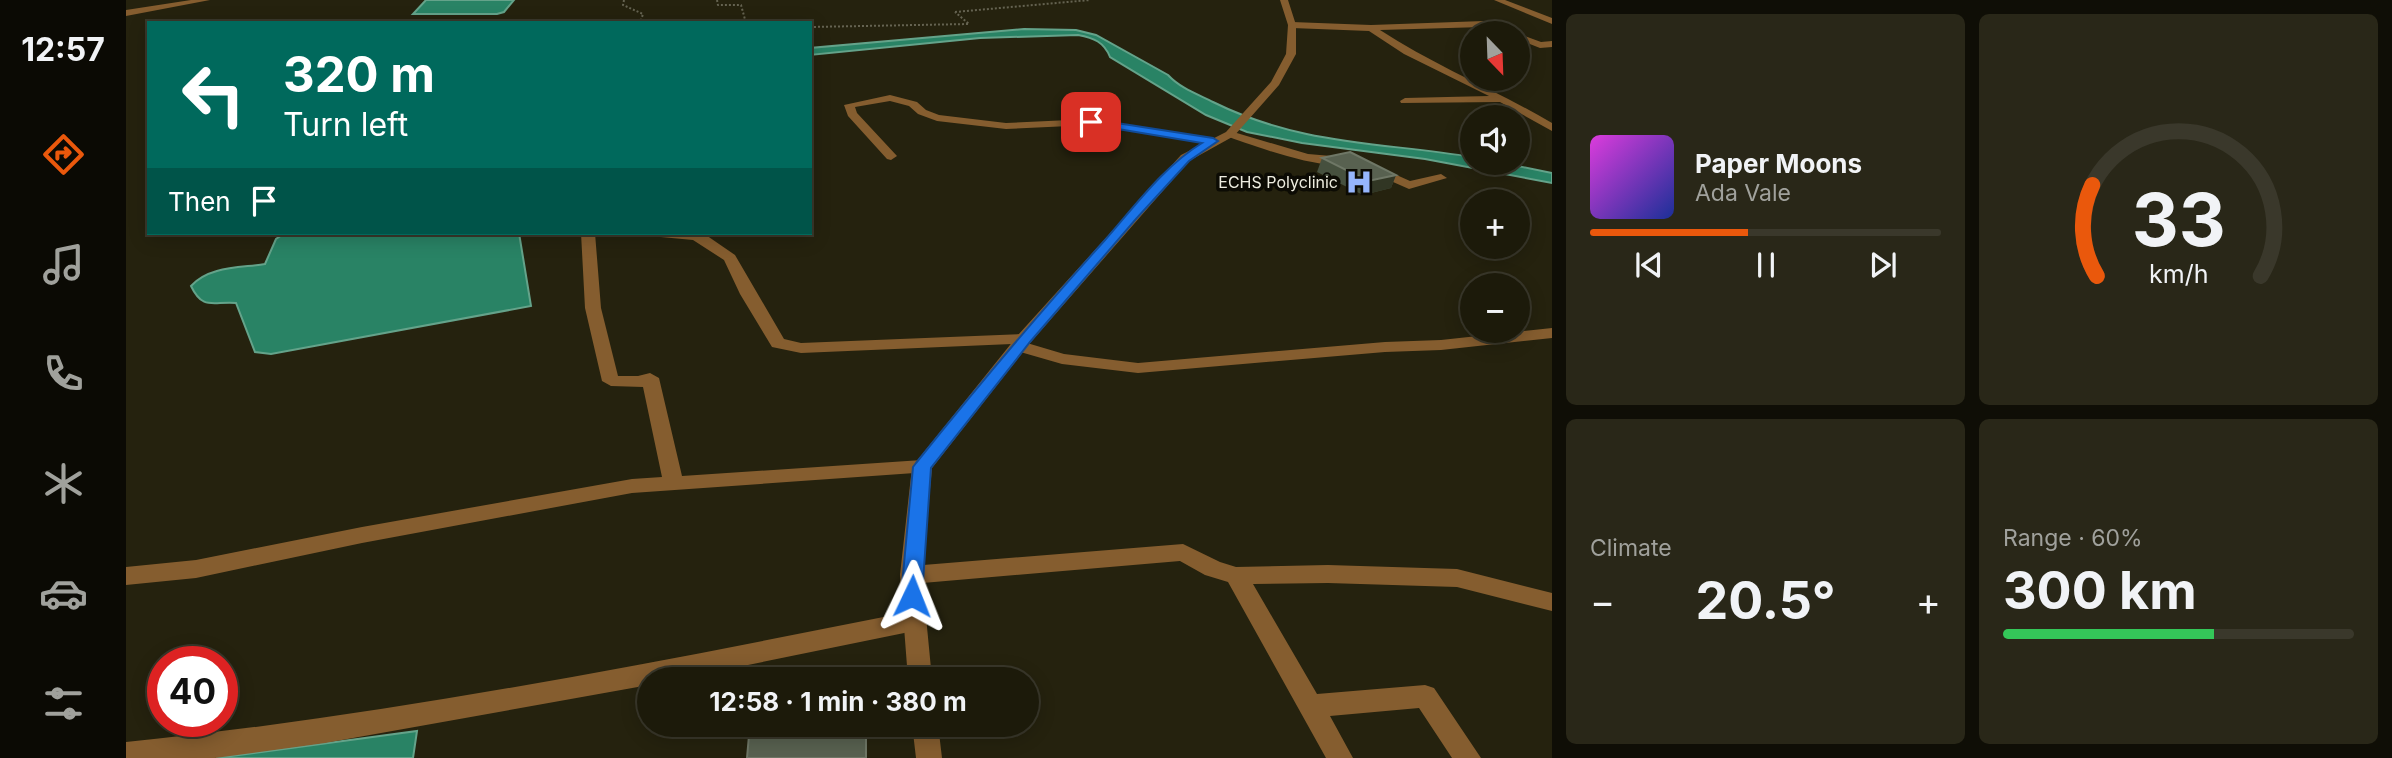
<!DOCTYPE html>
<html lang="en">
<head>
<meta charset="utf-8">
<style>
	:root { --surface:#1c1a0a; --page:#292718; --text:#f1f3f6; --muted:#a0a19c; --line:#3a382b; --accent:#ea580c }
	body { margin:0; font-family:Inter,sans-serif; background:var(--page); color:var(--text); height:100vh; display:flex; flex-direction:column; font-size:26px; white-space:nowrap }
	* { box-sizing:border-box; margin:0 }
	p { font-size:23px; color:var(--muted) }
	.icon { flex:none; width:38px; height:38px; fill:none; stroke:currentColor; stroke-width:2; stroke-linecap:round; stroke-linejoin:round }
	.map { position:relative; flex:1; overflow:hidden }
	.side { display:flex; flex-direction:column; gap:14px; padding:14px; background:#0f0e06; width:840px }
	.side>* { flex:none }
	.guide { position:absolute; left:21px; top:21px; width:665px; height:214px; border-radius:0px; box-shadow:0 4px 18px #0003,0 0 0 2px var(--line); background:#00695c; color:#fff; overflow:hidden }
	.needle { width:46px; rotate:157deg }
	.tools { position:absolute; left:1334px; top:21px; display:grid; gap:14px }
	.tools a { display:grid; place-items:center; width:70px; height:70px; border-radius:50%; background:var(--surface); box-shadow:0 4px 18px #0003,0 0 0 2px var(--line); font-size:35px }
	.speed { position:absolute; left:21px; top:646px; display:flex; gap:14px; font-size:35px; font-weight:700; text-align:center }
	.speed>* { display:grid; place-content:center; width:91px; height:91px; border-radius:50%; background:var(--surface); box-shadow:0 4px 18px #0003,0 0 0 2px var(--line); line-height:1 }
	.speed .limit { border:10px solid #d22; background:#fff; color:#111 }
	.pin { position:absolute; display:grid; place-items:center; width:60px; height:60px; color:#fff; margin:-30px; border-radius:14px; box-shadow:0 4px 10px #0006 }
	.me { position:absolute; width:77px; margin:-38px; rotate:2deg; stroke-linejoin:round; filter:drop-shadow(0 0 5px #0008) }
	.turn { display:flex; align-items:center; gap:24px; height:147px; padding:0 21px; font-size:32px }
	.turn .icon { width:91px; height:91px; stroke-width:2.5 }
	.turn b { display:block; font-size:49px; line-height:60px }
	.then { display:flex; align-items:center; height:66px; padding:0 21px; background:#0003; gap:14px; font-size:26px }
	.big { font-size:52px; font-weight:700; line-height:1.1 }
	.side .card { flex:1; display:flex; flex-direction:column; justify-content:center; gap:10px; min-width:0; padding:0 24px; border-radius:10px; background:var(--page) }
	.side .dial { align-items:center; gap:0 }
	.dial svg { height:182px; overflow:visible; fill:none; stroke:var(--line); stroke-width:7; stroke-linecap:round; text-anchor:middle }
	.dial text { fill:var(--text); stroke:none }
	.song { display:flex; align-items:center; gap:21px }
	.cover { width:84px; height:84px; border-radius:10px; background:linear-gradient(135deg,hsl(300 70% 55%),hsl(230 70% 35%)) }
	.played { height:7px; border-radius:4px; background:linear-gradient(90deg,var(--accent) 45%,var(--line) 45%) }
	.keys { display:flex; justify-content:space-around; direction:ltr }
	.heat { display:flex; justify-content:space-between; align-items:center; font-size:38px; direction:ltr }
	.charge { height:10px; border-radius:5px; background:linear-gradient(90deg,#34c759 60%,var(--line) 0) }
	.side .tiles { flex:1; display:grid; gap:14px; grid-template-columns:repeat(2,1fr) }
	.trip { position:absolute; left:511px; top:667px; width:402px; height:70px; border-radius:35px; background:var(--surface); box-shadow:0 4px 18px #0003,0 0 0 2px var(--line); font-weight:700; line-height:70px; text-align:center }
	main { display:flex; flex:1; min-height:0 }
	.tab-bar { display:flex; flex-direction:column; width:126px; justify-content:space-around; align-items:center; background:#0b0a04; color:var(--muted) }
	.tab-bar .icon { width:49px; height:49px }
	.tab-bar .selected { color:var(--accent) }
	.tab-bar b { font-size:32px; color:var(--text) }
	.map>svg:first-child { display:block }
</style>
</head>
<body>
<main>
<nav class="tab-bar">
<b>12:57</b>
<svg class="icon selected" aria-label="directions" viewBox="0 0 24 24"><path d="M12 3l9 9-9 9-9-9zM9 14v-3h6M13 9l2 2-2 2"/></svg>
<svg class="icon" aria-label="music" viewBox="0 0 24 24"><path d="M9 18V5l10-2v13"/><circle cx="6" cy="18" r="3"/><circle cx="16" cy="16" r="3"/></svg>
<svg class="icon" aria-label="phone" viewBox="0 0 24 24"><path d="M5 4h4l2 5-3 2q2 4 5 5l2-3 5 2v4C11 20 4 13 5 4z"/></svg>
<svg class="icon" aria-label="climate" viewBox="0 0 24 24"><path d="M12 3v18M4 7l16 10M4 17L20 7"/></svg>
<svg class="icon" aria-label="car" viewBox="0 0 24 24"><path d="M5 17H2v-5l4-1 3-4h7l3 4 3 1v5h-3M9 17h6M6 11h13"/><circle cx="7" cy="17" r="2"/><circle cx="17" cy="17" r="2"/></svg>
<svg class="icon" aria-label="filters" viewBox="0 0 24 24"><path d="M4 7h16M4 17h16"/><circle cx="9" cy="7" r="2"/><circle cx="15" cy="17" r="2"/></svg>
</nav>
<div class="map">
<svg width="1426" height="758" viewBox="0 0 1426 758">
	<rect width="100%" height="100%" fill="#25220e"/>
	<path fill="#298365" stroke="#64a38a" stroke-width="2" d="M300,0H388L378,12L371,14H287Z
		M898,29L950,30L970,35L1042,75C1054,88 1071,94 1087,102C1174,145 1253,142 1346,157V163H1377L1426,173V183L1299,159L1176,143L1121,132L1080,115L984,57C978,42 968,38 952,35L854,38L684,55V48Z
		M159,233H393L405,306L145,354L129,352L110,303C87,301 77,311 65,286C83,266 114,268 139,264L150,239Z
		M291,731L287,758H90Z"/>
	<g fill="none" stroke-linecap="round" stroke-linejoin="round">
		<path stroke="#656351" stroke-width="2" stroke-dasharray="2 2" stroke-linecap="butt" d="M498,0L497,5L517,14L514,23
			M591,0L592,5H615L620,23
			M829,12L964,0
			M684,27L843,24L829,12"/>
		<path fill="#855d2f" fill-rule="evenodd" d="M65,0H84L0,16V10Z
			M1368,0H1379L1426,18V24Z
			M1358,21L1387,33H1375L1357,27L1254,30C1309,66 1370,90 1426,123V131L1374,102L1275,103L1274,101L1279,98L1363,96L1278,54L1243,31L1166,28L1162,25L1166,22L1245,25Z
			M1391,33L1415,42L1426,41V47L1414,48L1391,39Z
			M764,95L791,102L800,110L813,115L880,123L965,119L1087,138L1093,141L1087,144L965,125L880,129L811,121L792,114L783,106L764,101L729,107L731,113L771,156L765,160L761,159L722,116L718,105Z
			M1104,131L1182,154L1217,157L1223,161C1205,175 1123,144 1100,136L1098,134Z
			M1246,164L1284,181L1315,174L1321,178L1283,189L1242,171L1240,168Z
			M455,233H469L475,308L492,376H512L524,373L533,378L556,476L796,460L803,462L806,467L803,472L506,493L236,543L70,578L0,585V567L70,560L236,527L506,479L536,477L517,387L485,386L476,381L459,308Z
			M528,233H577L609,255L658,339L675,343L898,334L906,339L901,343L938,354L1012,363L1259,342L1315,340L1426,328V338L1315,350L1259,352L1012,373L936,364L887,350L886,344L675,353L646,347L614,294L598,260L567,240L535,237Z
			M1057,544L1094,562L1110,567L1202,565L1331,569L1426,593V611L1331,587L1202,583L1127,584L1191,694L1299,685L1308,688L1355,758H1326L1293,708L1204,716L1227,758H1200L1102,582L1079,575L1054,561L785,584L777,581L774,575L777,569L785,566Z
			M788,611L796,614L800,621L796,628L788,631L553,679H523V685L199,743L89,758H0V742C266,715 526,663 788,611Z"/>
		<path fill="#855d2f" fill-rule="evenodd" d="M1154,0H1162L1170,25V54L1153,85L1108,136L1063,161L904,343L806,468L796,575L806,679H782L774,575L786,467L892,335L1055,155L1100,132L1145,82L1160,54L1162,25Z
			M786,724H812L816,758H790Z"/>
	</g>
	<path fill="#46503e" d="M1196,158L1270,175L1265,188L1237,195L1191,172Z"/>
	<path fill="#313624" d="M1270,175L1265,188L1237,195L1242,181Z"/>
	<path fill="#586150" stroke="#6f7766" stroke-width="2" d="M1224,152L1270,175L1242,181L1196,158Z
		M629,669H738L739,679H628Z
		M624,724H740V758H621Z"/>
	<path fill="#1a73e8" stroke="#114b97" stroke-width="2" d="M965,119L1087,138L1092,141L1063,161L1010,219L904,342L805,468L796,596L793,602L786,604L778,602L775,596L787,467L790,463C851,387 914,312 979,240C1009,206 1038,166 1076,143L962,124L960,122Z"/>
	<defs>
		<g id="hospital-bare" transform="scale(2.1)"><path d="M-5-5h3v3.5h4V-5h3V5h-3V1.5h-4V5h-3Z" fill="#96b6fd" stroke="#0c0b04" stroke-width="2.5" paint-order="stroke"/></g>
	</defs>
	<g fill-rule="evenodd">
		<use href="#hospital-bare" x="1233" y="182"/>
	</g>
	<g text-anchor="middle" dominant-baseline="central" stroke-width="7" stroke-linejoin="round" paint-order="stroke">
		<g font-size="16" fill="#eeede0" stroke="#0c0b04" text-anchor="end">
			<text x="1212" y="182">ECHS Polyclinic</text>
		</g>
	</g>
</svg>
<div class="tools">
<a><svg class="needle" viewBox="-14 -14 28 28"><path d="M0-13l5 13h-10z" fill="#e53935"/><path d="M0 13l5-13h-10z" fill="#a0a19c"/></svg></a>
<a><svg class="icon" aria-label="sound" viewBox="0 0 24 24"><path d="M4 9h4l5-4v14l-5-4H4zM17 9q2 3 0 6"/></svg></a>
<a>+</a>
<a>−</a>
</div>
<div class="speed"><div class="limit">40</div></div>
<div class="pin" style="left:965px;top:122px;background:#d93025"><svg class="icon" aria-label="arrive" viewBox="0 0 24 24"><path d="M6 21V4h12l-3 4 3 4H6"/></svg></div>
<svg class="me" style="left:786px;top:596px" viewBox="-20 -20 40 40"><path d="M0-17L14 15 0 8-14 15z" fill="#1a73e8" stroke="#fff" stroke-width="4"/></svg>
<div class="trip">12:58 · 1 min · 380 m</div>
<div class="guide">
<div class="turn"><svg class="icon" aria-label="left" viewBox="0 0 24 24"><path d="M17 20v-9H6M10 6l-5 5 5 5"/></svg><div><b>320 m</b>Turn left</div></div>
<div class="then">Then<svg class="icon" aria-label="arrive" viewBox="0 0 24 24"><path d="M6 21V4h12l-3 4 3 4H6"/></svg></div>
</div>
</div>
<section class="side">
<div class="tiles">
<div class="card">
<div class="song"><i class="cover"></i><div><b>Paper Moons</b><p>Ada Vale</p></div></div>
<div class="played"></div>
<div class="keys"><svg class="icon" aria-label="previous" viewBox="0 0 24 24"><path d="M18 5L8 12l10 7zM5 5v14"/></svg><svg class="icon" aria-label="pause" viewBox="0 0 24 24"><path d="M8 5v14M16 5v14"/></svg><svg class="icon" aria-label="next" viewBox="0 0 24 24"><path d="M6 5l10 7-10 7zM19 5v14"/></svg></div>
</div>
<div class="card dial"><svg viewBox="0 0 100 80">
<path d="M14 69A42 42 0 1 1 86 69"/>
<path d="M14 69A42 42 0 0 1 12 29" stroke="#ea580c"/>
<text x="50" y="56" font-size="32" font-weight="700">33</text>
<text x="50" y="72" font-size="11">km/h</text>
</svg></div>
<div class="card"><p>Climate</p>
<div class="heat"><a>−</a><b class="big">20.5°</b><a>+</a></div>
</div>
<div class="card"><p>Range · 60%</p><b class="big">300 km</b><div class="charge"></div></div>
</div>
</section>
</main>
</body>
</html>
